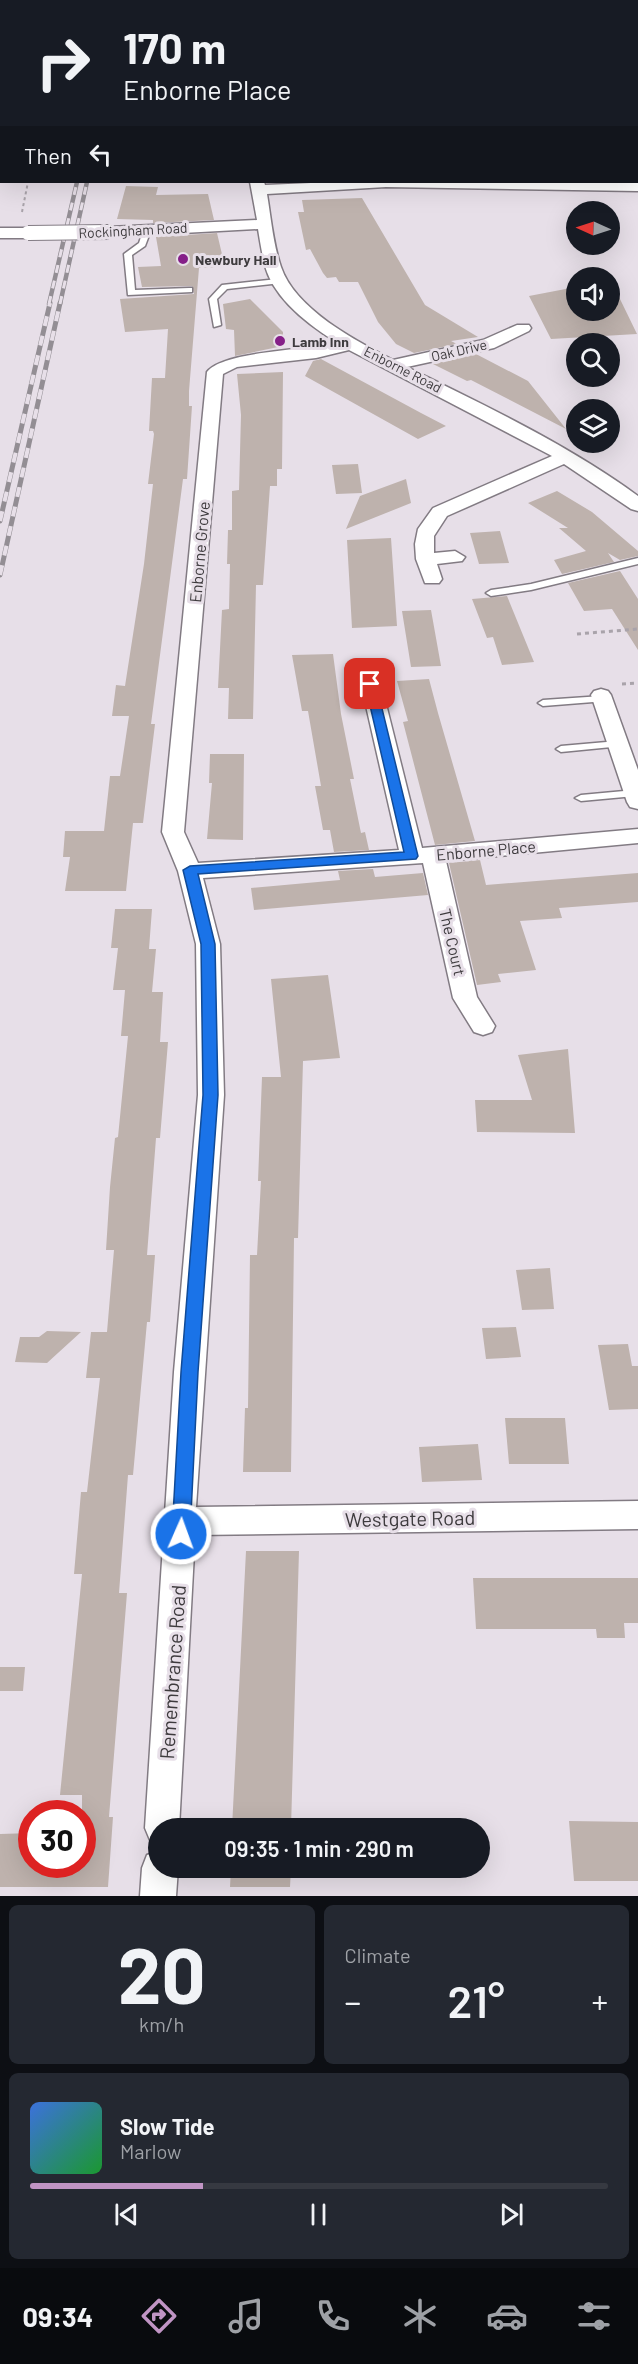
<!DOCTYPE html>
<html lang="en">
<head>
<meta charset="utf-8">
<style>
	:root { --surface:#171b24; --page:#242831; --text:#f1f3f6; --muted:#9ea1a6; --line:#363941; --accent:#c094c4 }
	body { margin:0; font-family:Barlow,sans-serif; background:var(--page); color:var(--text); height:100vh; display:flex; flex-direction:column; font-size:22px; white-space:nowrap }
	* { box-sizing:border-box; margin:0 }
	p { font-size:20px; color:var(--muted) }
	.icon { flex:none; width:33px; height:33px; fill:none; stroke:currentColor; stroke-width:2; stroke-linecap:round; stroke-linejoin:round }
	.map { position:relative; height:1896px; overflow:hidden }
	.panel { display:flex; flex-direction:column; gap:9px; padding:9px; background:#0d0f14; flex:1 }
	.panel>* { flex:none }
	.banner { position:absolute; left:0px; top:0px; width:639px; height:183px; box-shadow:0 6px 24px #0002; background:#171b24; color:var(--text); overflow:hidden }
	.needle { width:39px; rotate:273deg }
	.controls { position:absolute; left:566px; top:201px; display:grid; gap:12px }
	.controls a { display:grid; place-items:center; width:54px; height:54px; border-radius:50%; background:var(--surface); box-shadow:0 6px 24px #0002; font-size:30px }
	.speed { position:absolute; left:18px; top:1800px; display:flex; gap:12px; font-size:30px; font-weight:700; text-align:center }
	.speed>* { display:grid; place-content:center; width:78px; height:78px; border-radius:50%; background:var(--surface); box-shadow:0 6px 24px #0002; line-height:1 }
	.speed .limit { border:9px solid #d22; background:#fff; color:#111 }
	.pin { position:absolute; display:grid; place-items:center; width:51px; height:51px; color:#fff; margin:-26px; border-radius:12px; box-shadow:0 3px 9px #0006 }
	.me { position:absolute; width:66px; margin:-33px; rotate:2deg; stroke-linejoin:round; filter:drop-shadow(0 0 4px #0008) }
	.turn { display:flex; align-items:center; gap:21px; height:126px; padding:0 24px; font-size:27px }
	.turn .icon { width:78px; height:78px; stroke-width:2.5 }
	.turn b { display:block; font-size:42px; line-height:51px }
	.then { display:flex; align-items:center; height:57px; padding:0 24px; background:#0003; gap:12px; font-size:22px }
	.big { font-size:45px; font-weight:600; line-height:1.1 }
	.panel .card { flex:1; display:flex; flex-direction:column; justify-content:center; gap:9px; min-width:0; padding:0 21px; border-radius:9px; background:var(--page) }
	.panel .dial { align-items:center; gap:0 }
	.dial b { font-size:78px; line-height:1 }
	.song { display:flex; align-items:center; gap:18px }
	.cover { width:72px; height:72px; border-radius:9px; background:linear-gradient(135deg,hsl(220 70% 55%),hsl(130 70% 35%)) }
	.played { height:6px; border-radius:3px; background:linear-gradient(90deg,var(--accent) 30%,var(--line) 30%) }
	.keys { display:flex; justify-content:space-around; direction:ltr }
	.heat { display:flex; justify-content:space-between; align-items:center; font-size:33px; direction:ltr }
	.panel .tiles { flex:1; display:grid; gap:9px; grid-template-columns:1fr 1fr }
	.card:last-child { grid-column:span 2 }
	.trip { position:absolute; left:148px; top:1818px; width:342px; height:60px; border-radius:30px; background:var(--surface); box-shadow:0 6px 24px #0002; font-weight:600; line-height:60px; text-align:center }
	.tabs { display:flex; height:96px; justify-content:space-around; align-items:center; background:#090b0e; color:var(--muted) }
	.tabs .icon { width:42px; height:42px }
	.tabs .on { color:var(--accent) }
	.tabs b { font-size:27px; color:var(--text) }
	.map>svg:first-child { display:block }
</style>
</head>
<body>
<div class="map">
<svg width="638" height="1896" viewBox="0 0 638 1896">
	<rect width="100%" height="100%" fill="#e7dfe8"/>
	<path fill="#beb2ad" d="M126,186L158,187L156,195L208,194L214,220L153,223V220L117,219Z
		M362,198L425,305L478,337L451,341L457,344L414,353L396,344L378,322L358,282H339L336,277L327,278L323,273L310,249L306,250L298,212H304L302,200Z
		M217,233L225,267L199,268L189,391V406H192L187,479H183L151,724H155L143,823H133L126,891H65L70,857H63L65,831H104L110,776H120L129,716H112L116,685L125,686L144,564L153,484H148L154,434L153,431H149L152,378H165L168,329L125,332L120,299L194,294L192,286L142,287L138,267L161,266L156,237Z
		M576,287V310H609V292L619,297L637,334L551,339L529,296Z
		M250,299L283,332V346L235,356L234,330L226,329L223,304Z
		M476,354L528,381L566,429L471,380L467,381L433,364Z
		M321,359L421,413L446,426L418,439L305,376L313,361Z
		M283,372L282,469H277V486H270L263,585H256L253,719H228L229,688H218L222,610L229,609L230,564H227L228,530H232V491L239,490L241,415L237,374Z
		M358,464L362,493L336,494L332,465Z
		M406,479L411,503L346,529L360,496Z
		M557,491L592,512L638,551V556L620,560L608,553L614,562L562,574L554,560L586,551L559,528H568L528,503Z
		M500,531L509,563L479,564L470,533Z
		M391,538L397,626L352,628L347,540Z
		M620,571L638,599V650L612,609L584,611L568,583Z
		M507,596L534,662L502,665L493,637L487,638L472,599Z
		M431,610L441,666L411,667L402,611Z
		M333,654L341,714L354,779H350L361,833L365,832L369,850L334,852L330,830H323L315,786H321L308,711H302L292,655Z
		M429,679L438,713L475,841L435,845L403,722L408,721L397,681Z
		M210,754H244L243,840L207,839L212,783H209Z
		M480,860L486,885L638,873V902L559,908L562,918L520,921L536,970L498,974L501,982L477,985L449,863Z
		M373,869L375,877L423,873L428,895L254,910L251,888L340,880L338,871Z
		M115,909H152L149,949H156L152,992H163L160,1042H168L160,1138H156L147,1255H155L150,1322H147L133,1475H128L119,1593H127L109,1817H113L108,1887H0V1834L32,1833V1864H82V1795H60L82,1574H74L81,1492H87L100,1378H86L91,1332H107L114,1250H106L110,1187L115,1138L118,1137L128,1036H121L125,990H113L118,948H111Z
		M328,975L340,1058L303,1061L298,1238H294L291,1472H243L245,1408H248L250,1255H257L261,1181H258L262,1077H281L271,979Z
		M568,1049L575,1133L477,1132L475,1100H532L518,1055Z
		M550,1268L554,1309L522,1310L516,1270Z
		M516,1327L521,1357L486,1359L482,1328Z
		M47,1331L81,1332L47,1363L15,1362L20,1337H39Z
		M628,1344L632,1366H638V1409L609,1410L598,1345Z
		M505,1418H565L569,1464H509Z
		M478,1444L482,1480L422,1482L419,1447Z
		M246,1551H299L291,1828H232Z
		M473,1578H638V1623H624L625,1638H597L596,1629H476Z
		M0,1667H25L23,1691H0Z
		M569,1821L638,1822V1881H574Z
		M231,1868H291L290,1887H230Z"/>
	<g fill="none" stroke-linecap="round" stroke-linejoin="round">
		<g stroke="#827b83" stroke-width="3">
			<path id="service" d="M144,228L151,230L145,246L132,255L135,290L189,288H192V292L128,295L124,254L139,243Z
				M278,279L282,281L281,283L227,289L217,299L221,325L214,327L209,299L222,285Z
				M638,558V564L531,590L491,596L486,593L491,590L531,584Z
				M602,696L607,699L606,701L543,706L538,703L543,700Z
				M618,741L623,744L622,746L561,752L556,749L561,746Z
				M635,790H638V796H635L581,801L575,798L581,795Z"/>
		</g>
		<g stroke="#827b83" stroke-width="3">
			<path id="minor" d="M218,0H236L237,2H217Z
				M630,0H638V5V2Z
				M0,6L2,7L0,24Z
				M250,182H264L265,185L334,182L638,183V191L386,187L267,194C271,218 273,244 281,267C295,309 356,341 393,360L483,340L517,325H529L531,328L529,331L494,348L407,367C486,406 567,444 638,496V511L631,509L564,464L447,516L434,536V553L455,551L465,557L462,561L437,564L442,579L439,583H425L416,559L415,544L418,529L433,508L552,456L349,350L316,358L237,367L223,374L184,832L198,863L399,850L361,684L364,680H378L381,684L422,848L638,829V843L446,861L477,997L495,1026L492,1032L483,1035L474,1032L453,998L423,863L203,878L220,944L224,1095L196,1507L638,1501V1529L195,1535L179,1828H159V1844L150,1840L145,1828L174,1372L198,1095L196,944L178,871L162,832L207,372C223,351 308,350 338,343C310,326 274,299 265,266C262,254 260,241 258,229L109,237L101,232L109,227L257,220Z
				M0,228H28L36,233L28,238H0Z
				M601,689L608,691L611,695L638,770V809L630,807L627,802L591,695L594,691Z
				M159,1851V1868H178L176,1896H140L142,1868L147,1855Z"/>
		</g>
		<path stroke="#a9a3aa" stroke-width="2" stroke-dasharray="3 3" stroke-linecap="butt" d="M22,212L28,182"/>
		<path stroke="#a9a3aa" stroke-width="3" stroke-dasharray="4 4" stroke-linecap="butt" d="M577,634L638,629
			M622,684L638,683"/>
		<use href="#service" fill="#fff" fill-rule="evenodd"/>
		<use href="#minor" fill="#fff" fill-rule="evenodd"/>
		<g stroke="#938e94" stroke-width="4.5">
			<path id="rail-far1" d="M49,304L77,182
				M60,304L87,182"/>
		</g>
		<g stroke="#938e94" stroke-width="5">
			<path id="rail" d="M0,521L50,303
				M0,575L60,303"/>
		</g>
		<use href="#rail-far1" stroke="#e7dfe8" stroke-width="3" stroke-dasharray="8" stroke-linecap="butt"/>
		<use href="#rail" stroke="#e7dfe8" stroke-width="4" stroke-dasharray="10" stroke-linecap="butt"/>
		<g stroke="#827b83" stroke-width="16" stroke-linecap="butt">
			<path id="minor-bridge" d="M28,233L109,232"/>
		</g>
		<use href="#minor-bridge" stroke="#fff" stroke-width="14"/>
	</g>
	<path fill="#1a73e8" stroke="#114b97" stroke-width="1.5" d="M370,681L376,684L418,856L416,859L198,874L215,944L218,1095L198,1372L190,1534L187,1539L181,1541L175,1539L172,1534L181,1372L203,1095L201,944L183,870L190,866L404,852L365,684Z"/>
	<g fill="#851f88" stroke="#e7dfe8" stroke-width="2">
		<circle cx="183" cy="259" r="6"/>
		<circle cx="280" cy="341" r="6"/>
	</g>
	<g text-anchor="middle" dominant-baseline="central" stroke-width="6" stroke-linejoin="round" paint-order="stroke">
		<g font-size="14" fill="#3e3b3e" stroke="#e7dfe8">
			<text transform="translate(133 230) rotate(-3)">Rockingham Road</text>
			<text transform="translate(459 350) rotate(-13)">Oak Drive</text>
			<text transform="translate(403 369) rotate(27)">Enborne Road</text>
		</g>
		<g font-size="14" font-weight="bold" fill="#3e3b3e" stroke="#e7dfe8" text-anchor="start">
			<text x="195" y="259">Newbury Hall</text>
			<text x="292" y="341">Lamb Inn</text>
		</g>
		<g font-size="16" fill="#3e3b3e" stroke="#e7dfe8">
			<text transform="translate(199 552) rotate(-85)">Enborne Grove</text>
			<text transform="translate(486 850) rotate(-5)">Enborne Place</text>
			<text transform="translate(453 942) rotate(77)">The Court</text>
		</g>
		<g font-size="20" fill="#3e3b3e" stroke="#e7dfe8">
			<text transform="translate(410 1518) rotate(-1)">Westgate Road</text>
			<text transform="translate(172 1672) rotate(-86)">Remembrance Road</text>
		</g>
	</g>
</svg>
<div class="controls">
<a><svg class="needle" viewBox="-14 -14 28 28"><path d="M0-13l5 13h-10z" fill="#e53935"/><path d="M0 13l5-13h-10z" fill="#9ea1a6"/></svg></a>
<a><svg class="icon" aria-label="sound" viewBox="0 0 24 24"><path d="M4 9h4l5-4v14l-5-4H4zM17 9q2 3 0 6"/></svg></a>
<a><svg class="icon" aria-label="search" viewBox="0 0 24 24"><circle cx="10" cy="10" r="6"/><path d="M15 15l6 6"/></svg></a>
<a><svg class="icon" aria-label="layers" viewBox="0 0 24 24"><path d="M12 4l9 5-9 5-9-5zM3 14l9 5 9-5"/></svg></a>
</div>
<div class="speed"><div class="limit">30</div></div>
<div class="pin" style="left:370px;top:684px;background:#d93025"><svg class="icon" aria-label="arrive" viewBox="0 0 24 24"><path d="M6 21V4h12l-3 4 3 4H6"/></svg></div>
<svg class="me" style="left:181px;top:1534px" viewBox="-20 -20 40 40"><circle r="17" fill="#1a73e8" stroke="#fff" stroke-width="3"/><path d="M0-11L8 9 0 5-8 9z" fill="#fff"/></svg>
<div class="trip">09:35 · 1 min · 290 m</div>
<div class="banner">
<div class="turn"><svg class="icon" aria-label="right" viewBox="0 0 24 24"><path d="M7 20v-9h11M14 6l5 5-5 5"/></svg><div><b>170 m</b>Enborne Place</div></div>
<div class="then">Then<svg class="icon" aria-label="left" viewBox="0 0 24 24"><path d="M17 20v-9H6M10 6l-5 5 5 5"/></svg></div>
</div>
</div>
<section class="panel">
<div class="tiles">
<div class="card dial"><b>20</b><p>km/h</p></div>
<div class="card"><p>Climate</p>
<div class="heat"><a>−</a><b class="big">21°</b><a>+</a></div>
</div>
<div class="card">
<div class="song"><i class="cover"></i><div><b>Slow Tide</b><p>Marlow</p></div></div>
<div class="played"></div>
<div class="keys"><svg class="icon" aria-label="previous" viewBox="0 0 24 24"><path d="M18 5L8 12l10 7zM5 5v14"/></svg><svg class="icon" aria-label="pause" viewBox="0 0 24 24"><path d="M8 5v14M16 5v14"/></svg><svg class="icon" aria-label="next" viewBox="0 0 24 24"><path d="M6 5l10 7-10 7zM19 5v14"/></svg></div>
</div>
</div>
</section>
<nav class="tabs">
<b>09:34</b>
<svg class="icon on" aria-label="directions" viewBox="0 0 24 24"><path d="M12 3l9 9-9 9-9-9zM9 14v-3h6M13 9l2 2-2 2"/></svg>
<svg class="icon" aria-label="music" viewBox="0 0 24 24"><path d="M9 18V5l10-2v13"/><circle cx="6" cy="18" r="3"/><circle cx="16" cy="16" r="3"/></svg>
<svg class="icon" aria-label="phone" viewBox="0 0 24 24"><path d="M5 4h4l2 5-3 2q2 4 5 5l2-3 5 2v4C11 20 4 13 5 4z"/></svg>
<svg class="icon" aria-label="climate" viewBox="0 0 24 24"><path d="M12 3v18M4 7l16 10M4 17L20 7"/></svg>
<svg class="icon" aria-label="car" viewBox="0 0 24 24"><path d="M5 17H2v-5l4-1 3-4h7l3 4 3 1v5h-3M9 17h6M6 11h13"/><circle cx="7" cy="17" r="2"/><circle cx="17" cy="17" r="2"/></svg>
<svg class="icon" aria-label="filters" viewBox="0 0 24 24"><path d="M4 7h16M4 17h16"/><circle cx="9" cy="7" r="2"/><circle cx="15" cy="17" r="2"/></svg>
</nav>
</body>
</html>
